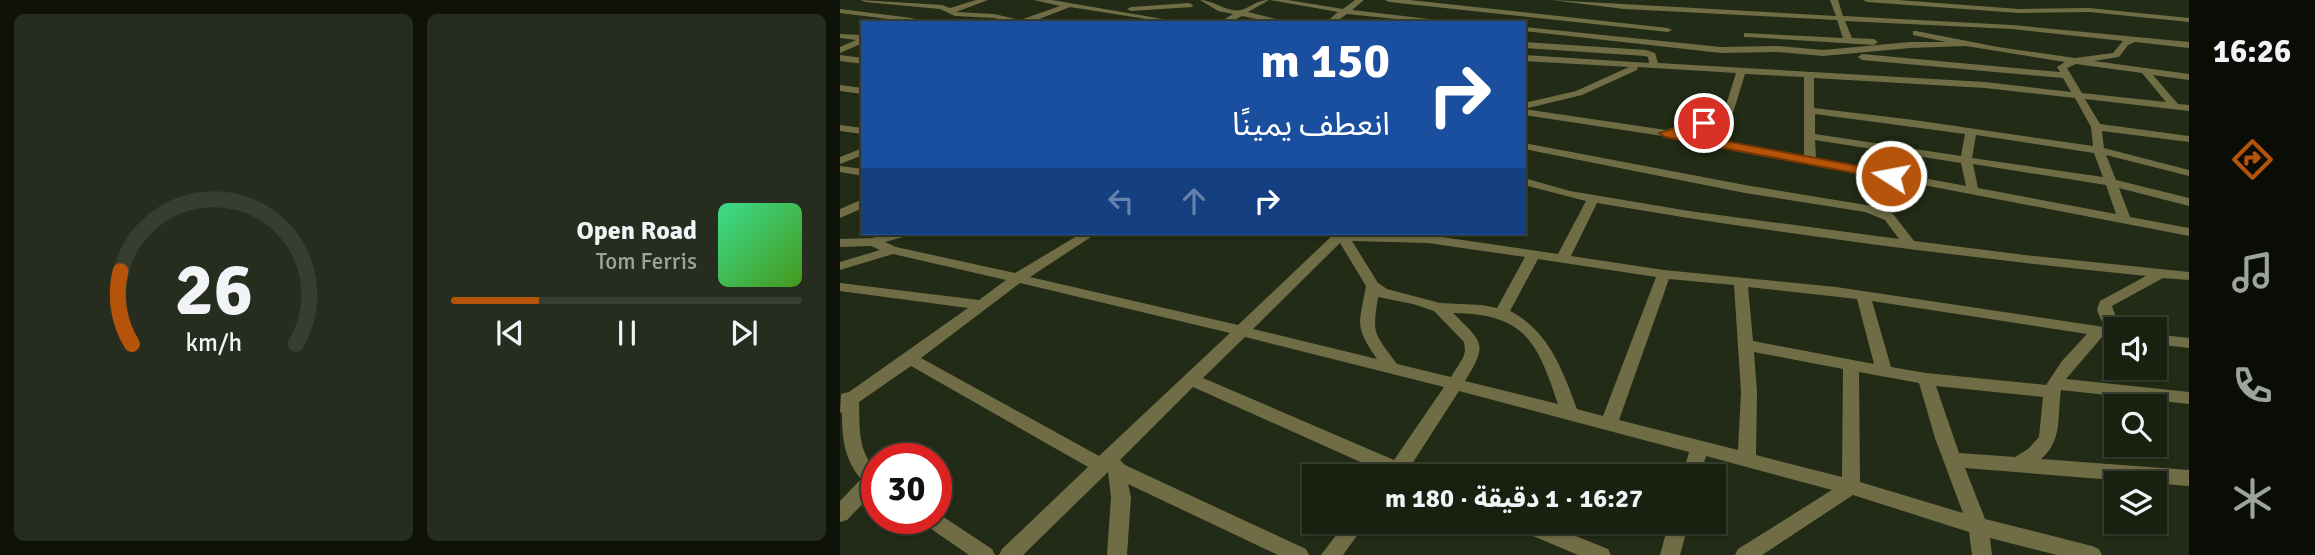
<!DOCTYPE html>
<html lang="ar">
<head>
<meta charset="utf-8">
<style>
	:root { --surface:#192010; --page:#262d1e; --text:#f1f3f6; --muted:#9fa39f; --line:#373e30; --accent:#b45309 }
	body { margin:0; font-family:Signika,"Noto Sans Arabic",sans-serif; background:var(--page); color:var(--text); direction:rtl; height:100vh; display:flex; flex-direction:column; font-size:26px; white-space:nowrap }
	* { box-sizing:border-box; margin:0 }
	p { font-size:23px; color:var(--muted) }
	.icon { flex:none; width:38px; height:38px; fill:none; stroke:currentColor; stroke-width:2; stroke-linecap:round; stroke-linejoin:round }
	.map { position:relative; flex:1; overflow:hidden; direction:ltr }
	.side { display:flex; flex-direction:column; gap:14px; padding:14px; background:#0e1209; width:840px }
	.side>* { flex:none }
	.hud { position:absolute; left:21px; top:21px; width:665px; height:214px; border-radius:0px; box-shadow:0 2px 5px #0004,0 0 0 2px var(--line); direction:rtl; background:#1a4fa0; color:#fff; overflow:hidden }
	.tools { position:absolute; left:1264px; top:317px; display:grid; gap:14px }
	.tools a { display:grid; place-items:center; width:63px; height:63px; border-radius:0px; background:var(--surface); box-shadow:0 2px 5px #0004,0 0 0 2px var(--line); font-size:35px }
	.speed { position:absolute; left:21px; top:443px; display:flex; gap:14px; font-size:35px; font-weight:700; text-align:center }
	.speed>* { display:grid; place-content:center; width:91px; height:91px; border-radius:50%; background:var(--surface); box-shadow:0 2px 5px #0004,0 0 0 2px var(--line); line-height:1 }
	.speed .limit { border:10px solid #d22; background:#fff; color:#111 }
	.pin { position:absolute; display:grid; place-items:center; width:60px; height:60px; color:#fff; margin:-30px; border:4px solid #fff; border-radius:50%; box-shadow:0 2px 7px #0007 }
	.me { position:absolute; width:77px; margin:-38px; rotate:281deg; stroke-linejoin:round; filter:drop-shadow(0 0 5px #0008) }
	.turn { display:flex; align-items:center; gap:24px; height:147px; padding:0 21px; font-size:32px }
	.turn .icon { width:91px; height:91px; stroke-width:2.5 }
	.turn b { display:block; font-size:49px; line-height:60px }
	.lanes { display:flex; align-items:center; height:66px; padding:0 21px; background:#0003; justify-content:center; gap:35px; direction:ltr }
	.lanes .off { opacity:.35 }
	.side .widget { flex:1; display:flex; flex-direction:column; justify-content:center; gap:10px; min-width:0; padding:0 24px; border-radius:10px; background:var(--page) }
	.side .dial { align-items:center; gap:0 }
	.dial svg { height:182px; overflow:visible; fill:none; stroke:var(--line); stroke-width:7; stroke-linecap:round; text-anchor:middle }
	.dial text { fill:var(--text); stroke:none }
	.song { display:flex; align-items:center; gap:21px }
	.cover { width:84px; height:84px; border-radius:10px; background:linear-gradient(135deg,hsl(150 70% 55%),hsl(100 70% 35%)) }
	.played { height:7px; border-radius:4px; background:linear-gradient(90deg,var(--accent) 25%,var(--line) 25%) }
	.keys { display:flex; justify-content:space-around; direction:ltr }
	.side .tiles { flex:1; display:grid; gap:14px; grid-template-columns:repeat(2,1fr) }
	.trip { position:absolute; left:462px; top:464px; width:424px; height:70px; border-radius:0px; background:var(--surface); box-shadow:0 2px 5px #0004,0 0 0 2px var(--line); font-weight:700; line-height:70px; text-align:center; direction:rtl }
	main { display:flex; flex:1; min-height:0 }
	.tabs { display:flex; flex-direction:column; width:126px; justify-content:space-around; align-items:center; background:#0a0d06; color:var(--muted) }
	.tabs .icon { width:49px; height:49px }
	.tabs .selected { color:var(--accent) }
	.tabs b { font-size:32px; color:var(--text) }
	.map>svg:first-child { display:block }
</style>
</head>
<body>
<main>
<nav class="tabs">
<b>16:26</b>
<svg class="icon selected" aria-label="directions" viewBox="0 0 24 24"><path d="M12 3l9 9-9 9-9-9zM9 14v-3h6M13 9l2 2-2 2"/></svg>
<svg class="icon" aria-label="music" viewBox="0 0 24 24"><path d="M9 18V5l10-2v13"/><circle cx="6" cy="18" r="3"/><circle cx="16" cy="16" r="3"/></svg>
<svg class="icon" aria-label="phone" viewBox="0 0 24 24"><path d="M5 4h4l2 5-3 2q2 4 5 5l2-3 5 2v4C11 20 4 13 5 4z"/></svg>
<svg class="icon" aria-label="climate" viewBox="0 0 24 24"><path d="M12 3v18M4 7l16 10M4 17L20 7"/></svg>
</nav>
<div class="map">
<svg width="1349" height="555" viewBox="0 0 1349 555">
	<rect width="100%" height="100%" fill="#212b15"/>
	<g fill="none" stroke-linecap="round" stroke-linejoin="round">
		<path fill="#706d46" fill-rule="evenodd" d="M21,0L102,5L110,8L136,0H148L116,12L154,14L180,20L220,6L194,0H212L323,19L319,21L230,7L189,23H173L154,18L115,16L100,9L25,2Z
			M360,0C374,0 387,13 401,10C411,7 417,0 429,0L408,12L452,23H435L402,16L388,23H378L393,14L378,11Z
			M430,0H448L503,9L515,0H524L512,10L624,23H595L507,14L494,23H485L498,12Z
			M545,0H570L828,28L832,30L828,32L549,2Z
			M711,0L996,16L990,0H998L1003,16L1172,25L1349,42V48L1295,42L1288,45L1279,57L1254,61L1349,74V80L1313,75L1338,104L1349,105V111L1245,99L1260,124L1349,136V142L1262,131L1264,148L1349,170V176L1266,155L1276,180L1349,198V206L1279,188L1290,217L1349,228V236L849,140L684,115V109L826,130L857,120L881,121L896,73L798,67L797,70L742,95L684,109V103L736,91L789,67L684,61V55L809,63L808,57L805,56L684,48V42L806,50L815,53L818,63L1145,82L1231,92L1223,78L1022,60L1018,57L1022,54L1220,72L1217,67L1225,62L1126,46L1070,48L983,56L937,52L881,53L684,31V27L881,47L937,46L983,50L1070,42H1106L1073,35V31H1076L1158,47L1235,58L1273,53L1283,41L1172,29L1005,21L1012,38L1034,39L1038,42L1034,45L907,37H904V33L1003,38L997,20L784,9ZM1236,64L1302,73L1326,102L1242,93L1227,68ZM905,74L964,77V156L839,132L858,126H889ZM974,78L1145,88L1235,98L1251,127L1253,146L1074,120L974,108ZM975,114L1125,134L1121,156L975,134ZM1136,135L1254,153L1263,177L1132,158ZM975,140L1121,163L1126,186L976,158ZM1133,164L1266,185L1276,214L1138,188Z
			M1023,0H1058L1179,9L1249,8L1349,18V22L1249,12L1179,13L1027,2Z
			M349,3L353,5L352,7L291,11L287,9L291,7Z
			M0,9L72,18L76,20L72,22L0,13Z
			M0,34L23,35V43L0,53V47L16,40L0,38Z
			M0,55L23,58V64L0,61Z
			M0,85L23,88V94L0,91Z
			M0,125L23,128V134L0,131Z
			M684,143L905,185L1032,206L1053,214L1074,241L1185,255L1349,272V280L1323,278L1272,306L1280,329H1276V339L1262,337L1226,379L1349,392V404L1221,390C1217,417 1223,440 1201,459L1349,470V486L1125,468L1145,519L1252,546L1259,549L1262,555H1217L1150,538L1152,555H1132L1129,532L1013,495L922,555H895L898,549L992,490L866,456L860,476H842L849,452L619,391L570,467L579,471L581,476H544L545,473L353,387L280,460L285,465L466,549L469,555H438L288,484L291,497L287,555H267L271,497L268,472L183,555H159L162,549L248,467L71,366L19,402C20,427 17,452 37,470V489L7,520L0,522V501L21,479C4,459 2,438 2,412L0,413L1,394L9,392L128,308L0,291V283L139,300L166,280L53,254L0,270V262L40,250L31,246L0,247V239L32,238L49,233H68L67,236L45,242L56,247L175,273L242,233H257L190,277L398,325L495,233L588,235L718,254L746,201L684,185V178L730,191L849,211L1059,239L1045,220L1025,212L905,193L684,149ZM757,203C939,234 1122,257 1306,276L1260,301L1257,310L1264,327L996,287L824,270L731,256ZM512,241L588,243L685,257L657,308L642,305L600,303L547,289L538,283ZM500,243L526,286C519,325 514,325 537,359L413,329ZM698,259L816,277L763,416L737,409C723,371 709,331 670,311ZM829,279L894,285L901,392L898,450L779,420ZM180,283L390,333L259,456L81,358ZM908,287L1017,299L1034,364L913,341ZM538,297L573,304L594,311L624,342L625,351L623,358L611,377L557,364C534,332 532,336 538,297ZM1032,301L1247,334L1222,361L1206,385L1086,373L1051,367ZM613,313C685,314 697,341 718,404L625,381C649,343 642,342 613,313ZM405,337L604,387L554,460L363,378ZM914,352L1003,369L1002,477L916,455L917,392ZM1019,372L1079,383L1095,438L1123,513L1020,482ZM1096,386L1203,397L1199,437L1188,449L1175,457L1119,453Z
			M23,148V155L0,164V157Z
			M0,166L23,169V176L0,172Z
			M23,199V208L0,218V209Z
			M1314,334L1349,338V348L1314,344Z
			M96,512L152,549L155,555H129L84,524L81,518H96Z
			M506,522H527L503,555H481Z
			M671,522H701L768,549L771,555H738L674,528Z
			M829,522H849L840,555H820Z"/>
	</g>
	<path fill="#b45309" stroke="#753606" stroke-width="2" d="M864,120L869,121V126L842,133L1051,172L1058,176L1051,180L825,137L819,133Z"/>
</svg>
<div class="tools">
<a><svg class="icon" aria-label="sound" viewBox="0 0 24 24"><path d="M4 9h4l5-4v14l-5-4H4zM17 9q2 3 0 6"/></svg></a>
<a><svg class="icon" aria-label="search" viewBox="0 0 24 24"><circle cx="10" cy="10" r="6"/><path d="M15 15l6 6"/></svg></a>
<a><svg class="icon" aria-label="layers" viewBox="0 0 24 24"><path d="M12 4l9 5-9 5-9-5zM3 14l9 5 9-5"/></svg></a>
</div>
<div class="speed"><div class="limit">30</div></div>
<div class="pin" style="left:864px;top:123px;background:#d93025"><svg class="icon" aria-label="arrive" viewBox="0 0 24 24"><path d="M6 21V4h12l-3 4 3 4H6"/></svg></div>
<svg class="me" style="left:1051px;top:176px" viewBox="-20 -20 40 40"><circle r="17" fill="#b45309" stroke="#fff" stroke-width="3"/><path d="M0-11L8 9 0 5-8 9z" fill="#fff"/></svg>
<div class="trip">16:27 · 1 دقيقة · 180 m</div>
<div class="hud">
<div class="turn"><svg class="icon" aria-label="right" viewBox="0 0 24 24"><path d="M7 20v-9h11M14 6l5 5-5 5"/></svg><div><b>150 m</b>انعطف يمينًا</div></div>
<div class="lanes"><svg class="icon off" aria-label="left" viewBox="0 0 24 24"><path d="M17 20v-9H6M10 6l-5 5 5 5"/></svg><svg class="icon off" aria-label="ahead" viewBox="0 0 24 24"><path d="M12 20V5M6 11l6-6 6 6"/></svg><svg class="icon" aria-label="right" viewBox="0 0 24 24"><path d="M7 20v-9h11M14 6l5 5-5 5"/></svg></div>
</div>
</div>
<section class="side">
<div class="tiles">
<div class="widget">
<div class="song"><i class="cover"></i><div><b>Open Road</b><p>Tom Ferris</p></div></div>
<div class="played"></div>
<div class="keys"><svg class="icon" aria-label="previous" viewBox="0 0 24 24"><path d="M18 5L8 12l10 7zM5 5v14"/></svg><svg class="icon" aria-label="pause" viewBox="0 0 24 24"><path d="M8 5v14M16 5v14"/></svg><svg class="icon" aria-label="next" viewBox="0 0 24 24"><path d="M6 5l10 7-10 7zM19 5v14"/></svg></div>
</div>
<div class="widget dial"><svg viewBox="0 0 100 80">
<path d="M14 69A42 42 0 1 1 86 69"/>
<path d="M14 69A42 42 0 0 1 9 37" stroke="#b45309"/>
<text x="50" y="56" font-size="32" font-weight="700">26</text>
<text x="50" y="72" font-size="11">km/h</text>
</svg></div>
</div>
</section>
</main>
</body>
</html>
